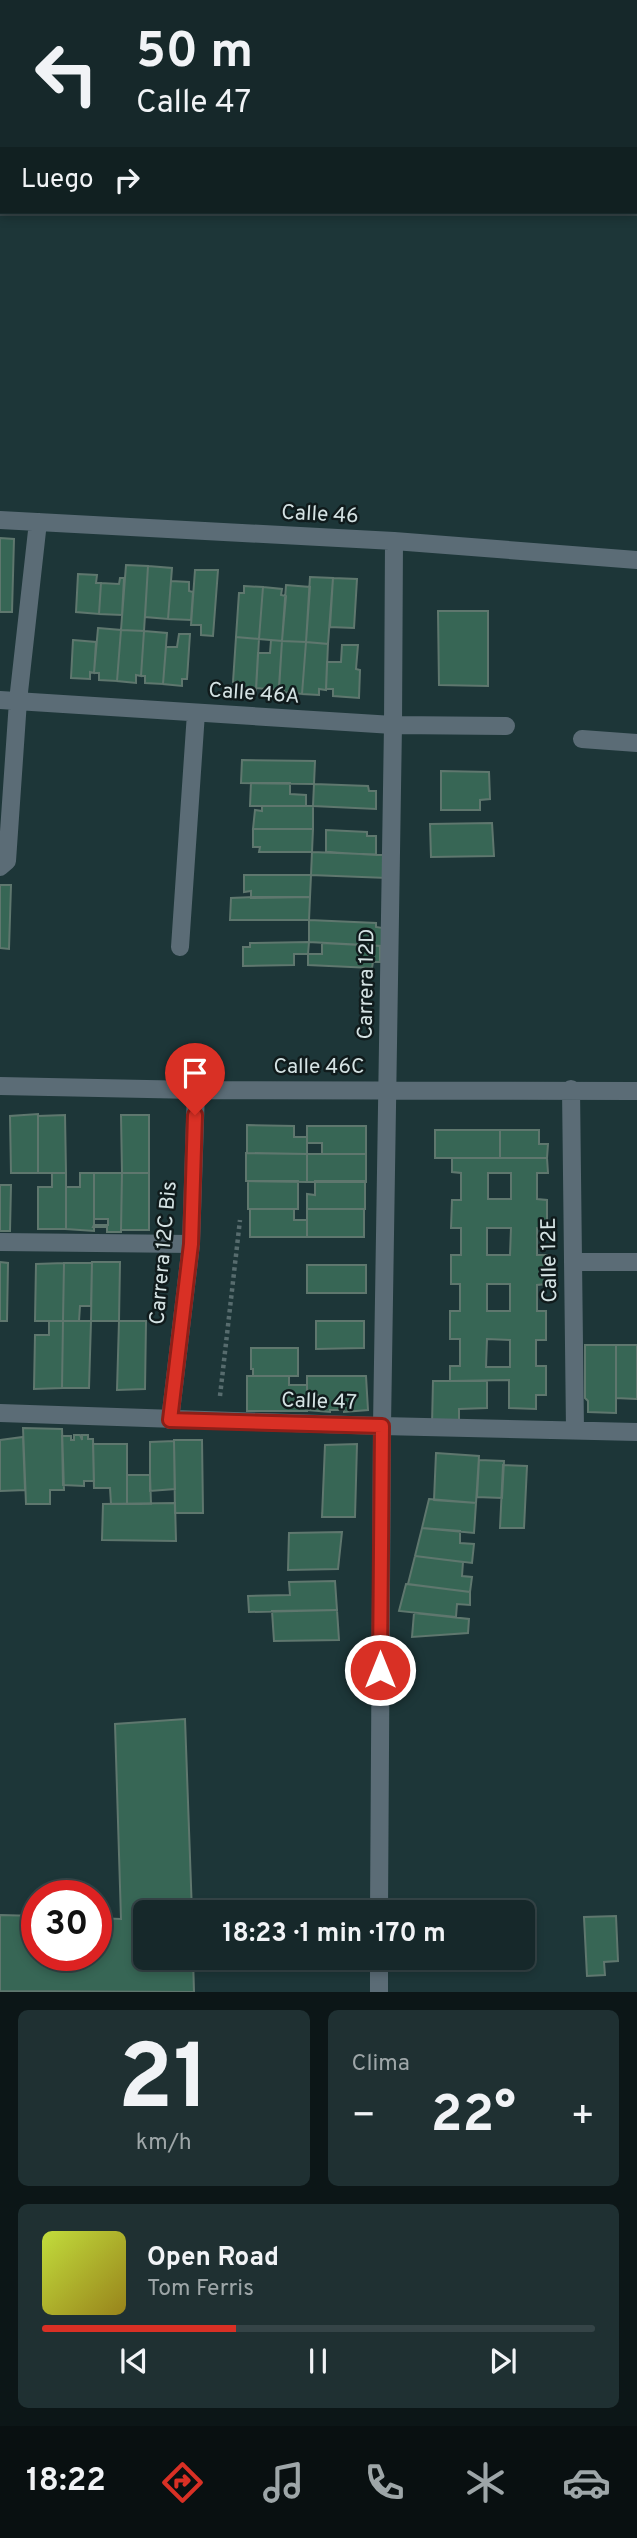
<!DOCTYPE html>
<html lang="es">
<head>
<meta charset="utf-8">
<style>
	:root { --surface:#16282a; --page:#1f3032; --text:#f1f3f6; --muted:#9ea6a8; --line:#354447; --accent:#d93025 }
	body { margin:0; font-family:Overpass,sans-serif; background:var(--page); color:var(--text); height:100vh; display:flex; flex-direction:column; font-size:26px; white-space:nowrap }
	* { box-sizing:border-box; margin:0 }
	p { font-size:23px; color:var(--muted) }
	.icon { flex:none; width:38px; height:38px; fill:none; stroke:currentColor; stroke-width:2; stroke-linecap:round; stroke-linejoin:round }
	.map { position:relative; height:1992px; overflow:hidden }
	.sheet { display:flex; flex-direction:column; gap:18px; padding:18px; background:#0c1617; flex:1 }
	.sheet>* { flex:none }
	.hud { position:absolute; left:0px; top:0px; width:637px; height:214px; box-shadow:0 4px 10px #0003,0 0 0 2px var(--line); background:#16282a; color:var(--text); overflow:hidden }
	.speed { position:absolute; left:21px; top:1880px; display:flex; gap:14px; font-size:35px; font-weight:700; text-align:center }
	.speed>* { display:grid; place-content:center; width:91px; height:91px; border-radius:50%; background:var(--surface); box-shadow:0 4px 10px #0003,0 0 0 2px var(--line); line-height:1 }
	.speed .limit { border:10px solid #d22; background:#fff; color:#111 }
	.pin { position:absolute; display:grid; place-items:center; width:60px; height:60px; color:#fff; margin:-72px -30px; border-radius:50% 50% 50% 0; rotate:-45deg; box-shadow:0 0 7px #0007 }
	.pin .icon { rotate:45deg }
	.me { position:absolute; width:77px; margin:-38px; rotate:0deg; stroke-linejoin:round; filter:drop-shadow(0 0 5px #0008) }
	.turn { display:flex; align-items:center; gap:24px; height:147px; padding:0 21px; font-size:32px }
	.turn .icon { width:91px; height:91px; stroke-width:2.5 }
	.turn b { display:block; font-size:49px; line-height:60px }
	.then { display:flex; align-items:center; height:66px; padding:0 21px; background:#0003; gap:14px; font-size:26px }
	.big { font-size:52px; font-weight:700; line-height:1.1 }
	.sheet .widget { flex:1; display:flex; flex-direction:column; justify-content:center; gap:10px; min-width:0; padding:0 24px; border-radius:10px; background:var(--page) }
	.sheet .dial { align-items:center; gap:0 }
	.dial b { font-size:91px; line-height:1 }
	.song { display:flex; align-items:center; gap:21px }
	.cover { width:84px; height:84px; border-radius:10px; background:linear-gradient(135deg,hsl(70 70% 55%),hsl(50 70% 35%)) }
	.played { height:7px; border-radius:4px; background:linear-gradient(90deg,var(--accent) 35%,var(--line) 35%) }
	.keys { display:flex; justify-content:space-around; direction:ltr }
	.heat { display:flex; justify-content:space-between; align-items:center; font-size:38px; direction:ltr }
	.sheet .tiles { flex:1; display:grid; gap:18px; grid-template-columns:1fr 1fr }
	.widget:last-child { grid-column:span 2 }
	.trip { position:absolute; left:133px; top:1900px; width:402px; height:70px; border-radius:10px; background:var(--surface); box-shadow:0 4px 10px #0003,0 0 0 2px var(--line); font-weight:700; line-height:70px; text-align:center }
	.dock { display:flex; height:112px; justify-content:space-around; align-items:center; background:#091011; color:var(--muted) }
	.dock .icon { width:49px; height:49px }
	.dock .active { color:var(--accent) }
	.dock b { font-size:32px; color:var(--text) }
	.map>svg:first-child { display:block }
</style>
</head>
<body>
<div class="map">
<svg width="637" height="1992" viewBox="0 0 637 1992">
	<rect width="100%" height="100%" fill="#1d3638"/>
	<path fill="#376655" stroke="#5f776e" stroke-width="2" fill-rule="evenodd" d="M143,0H388V2Z
		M0,538L14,539L12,612H0Z
		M126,565L148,566L144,631L121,630Z
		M148,566L172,568L168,619L145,617Z
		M195,570H218L213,636L201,635V625H191Z
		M78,574L97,575L96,583H101L99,614L76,612Z
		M310,577L333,578L328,644L306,642Z
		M120,578H124L122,615L99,614L101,583L119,584Z
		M333,578L357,579L354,628L330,627Z
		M171,581L189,582V591L193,592L191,620L168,619Z
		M286,585L310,587L306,642L282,641Z
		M244,586L263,587L259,639L236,637L239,593H244Z
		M263,587L282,589L281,595L286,596L282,641L259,639Z
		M438,611H488V686L439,685Z
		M98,628L121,630L117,681L99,680V673H94Z
		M121,630L144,631L141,676L136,675V683L117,681Z
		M144,631L167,633L163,684L145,683V676H141Z
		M179,634H190L187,679H182V686L163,684L166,647H177Z
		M236,637L259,639L256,691L237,690L238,683L233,682Z
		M73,640L96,642L94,673L90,672V679L71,678Z
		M271,640L282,641L279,690L256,688L258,653H270Z
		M282,641L306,642L302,694L284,692V687L279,686Z
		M306,642L328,644L326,690L319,689V695L302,694Z
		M342,645H358L356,669L360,670L359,698L333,696V689H326L327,662H341Z
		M242,760L315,761L314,784L241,783Z
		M441,771L489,772L490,799L480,800V810H441Z
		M251,783H290V794L306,795V806H250Z
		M314,784L368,786L369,791H376V809L313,806Z
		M262,806H313V829H253L255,810L262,811Z
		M492,823L494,856L431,857L430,824Z
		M253,829H313L312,852H259L260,847H253Z
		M326,830L367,832V836H376V855L326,852Z
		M312,852L388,855L387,878L311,875Z
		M244,875H311L310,897L251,898V891L244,892Z
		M0,885H11L9,949L0,948Z
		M254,897H310L309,920H230L231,898Z
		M309,920L376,923V927L383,928V946L309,942Z
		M309,942L308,954H294V965L243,966V947H250V943Z
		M322,943L380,946V962H373L372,968L308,965V954H322Z
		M38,1114V1173H11L10,1116Z
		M65,1115L66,1173H38V1116Z
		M121,1115H149V1173H122Z
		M247,1125L294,1126V1137H307V1154L247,1153Z
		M307,1126H366V1154H322V1143H307Z
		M435,1130H500V1158H435Z
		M500,1130H539V1144H548L547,1158H500Z
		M246,1153L307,1154V1182L246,1181Z
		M307,1154H366V1182H307Z
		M452,1158H547L548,1173H537V1199L547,1200V1228H537V1255H547V1284L537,1285V1311H546V1340H536V1366H546V1395H536V1409L509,1408V1380L450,1381V1366H460V1339H450V1311H460V1284H451V1255H461V1228H451L452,1200H461V1173L452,1172ZM488,1173H511V1199H488ZM487,1228H511L510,1255H487ZM487,1284H510V1311H487ZM487,1339L510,1340V1367H486Z
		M52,1173H66V1229H38V1187H52Z
		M80,1173H94V1231L66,1229V1187H80Z
		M94,1173H122L121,1232H107V1227H93L94,1225H108V1219H94Z
		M122,1173H149V1230H121Z
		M248,1181H298V1209H248Z
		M315,1181H365V1209H307V1194L315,1195Z
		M0,1185H11L10,1231H0Z
		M250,1209H294V1220H307V1237H250Z
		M307,1209H364V1237H307Z
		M0,1262L8,1263L7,1321H0Z
		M120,1262L119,1321H91L92,1262Z
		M64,1263H92L91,1306H80L79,1321H63Z
		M64,1263L63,1321H35L36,1264Z
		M307,1265H366V1293H307Z
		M49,1321H63L62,1388L34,1389L35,1335H49Z
		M63,1321H91L89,1388H62Z
		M119,1321H146L145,1389L117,1390Z
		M316,1321H364V1348L316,1349Z
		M585,1345H616V1413L588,1412V1401L585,1398Z
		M616,1345H637V1399L616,1398Z
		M251,1348H298V1376H253V1369H251Z
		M247,1376H289V1385H307V1411H247Z
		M307,1376H366L368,1410L344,1412V1410H330V1412L307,1410V1406L318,1404V1395L307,1396Z
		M433,1381H487V1408L459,1409V1425H432Z
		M23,1428L62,1429L64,1490H50V1504H26Z
		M74,1435H80L82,1440V1435H88V1439H93L94,1481H84V1486L63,1485L62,1436H71V1440H74Z
		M23,1437L25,1490L0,1491V1440Z
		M202,1440L203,1513H175L174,1440Z
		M174,1441L175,1489L150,1491V1442Z
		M93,1444H127V1504H111L110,1488H94Z
		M357,1444L355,1517H322L325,1445Z
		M436,1453L479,1456L476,1503L434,1500Z
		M479,1460L504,1461L502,1498L477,1497Z
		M503,1465L527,1466L524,1528H500Z
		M127,1475H150L151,1504H127Z
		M429,1499L476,1503L474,1533L422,1528Z
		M175,1503L176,1541L102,1540L103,1504Z
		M422,1528L460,1531V1543L474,1544L472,1563L415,1556Z
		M342,1532L338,1569L288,1570L289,1533Z
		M415,1556L463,1562L462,1576L472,1577L470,1592L408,1584Z
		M335,1581L337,1610L249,1612L248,1596L290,1595L289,1582Z
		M406,1584L470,1592V1605L457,1604L456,1617L399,1611Z
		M337,1610L339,1640L274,1641L272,1611Z
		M414,1613L469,1619L468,1633L412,1637Z
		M185,1719L192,1913H145V1958H193L194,1992L0,1991V1915L37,1916V1955H96V1918L121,1919L115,1724Z
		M616,1916L618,1961L604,1962L605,1975L587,1976L584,1917Z"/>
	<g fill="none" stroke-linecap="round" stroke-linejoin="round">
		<path stroke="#576c6e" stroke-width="4.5" stroke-dasharray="3.5 3.5" stroke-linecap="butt" d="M220,1396L240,1220"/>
		<path stroke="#5b6c76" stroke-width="18" d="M0,520L394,541L637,560
			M0,700L393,725L506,726
			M582,739L637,743
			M0,867L7,861L18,701L38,522
			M180,947L196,713
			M0,1086L196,1090L637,1091
			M571,1089L575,1430
			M0,1242L191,1244
			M573,1262H637
			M0,1413L382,1426L637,1432
			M170,1420L191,1244L196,1090
			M379,1913L382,1426L393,725L394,541
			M379,1992V1958"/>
	</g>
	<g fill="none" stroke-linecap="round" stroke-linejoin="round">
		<g stroke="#8d1f18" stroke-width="18">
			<path id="route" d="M195,1115L191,1244L170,1420L382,1426L380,1670"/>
		</g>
		<use href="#route" stroke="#d93025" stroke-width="12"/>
	</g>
	<g text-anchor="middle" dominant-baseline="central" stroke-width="5" stroke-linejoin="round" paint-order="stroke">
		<g font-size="21" fill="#d5e3e4" stroke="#101b1c">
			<text transform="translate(320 515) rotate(3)">Calle 46</text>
			<text transform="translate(254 694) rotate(4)">Calle 46A</text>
			<text transform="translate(367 984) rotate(-89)">Carrera 12D</text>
			<text x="319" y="1067">Calle 46C</text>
			<text transform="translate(164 1253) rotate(-85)">Carrera 12C Bis</text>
			<text transform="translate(550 1260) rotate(-91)">Calle 12E</text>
			<text transform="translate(319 1402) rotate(2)">Calle 47</text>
		</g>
	</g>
</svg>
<div class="speed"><div class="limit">30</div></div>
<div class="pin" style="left:195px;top:1115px;background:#d93025"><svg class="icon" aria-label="arrive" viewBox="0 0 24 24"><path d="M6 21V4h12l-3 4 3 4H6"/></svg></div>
<svg class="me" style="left:380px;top:1670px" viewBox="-20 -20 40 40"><circle r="17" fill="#d93025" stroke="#fff" stroke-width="3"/><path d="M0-11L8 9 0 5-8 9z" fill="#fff"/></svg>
<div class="trip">18:23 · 1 min · 170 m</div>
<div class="hud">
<div class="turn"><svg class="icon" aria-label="left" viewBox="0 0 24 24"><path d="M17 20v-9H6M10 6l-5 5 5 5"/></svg><div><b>50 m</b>Calle 47</div></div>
<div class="then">Luego<svg class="icon" aria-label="right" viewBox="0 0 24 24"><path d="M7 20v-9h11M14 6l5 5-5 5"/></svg></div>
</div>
</div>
<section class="sheet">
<div class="tiles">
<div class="widget dial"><b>21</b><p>km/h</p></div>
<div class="widget"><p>Clima</p>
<div class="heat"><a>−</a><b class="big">22°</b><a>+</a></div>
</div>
<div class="widget">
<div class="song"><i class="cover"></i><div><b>Open Road</b><p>Tom Ferris</p></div></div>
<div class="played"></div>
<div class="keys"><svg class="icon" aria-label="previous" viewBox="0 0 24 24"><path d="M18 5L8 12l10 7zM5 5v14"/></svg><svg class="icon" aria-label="pause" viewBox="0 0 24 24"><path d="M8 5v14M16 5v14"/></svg><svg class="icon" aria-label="next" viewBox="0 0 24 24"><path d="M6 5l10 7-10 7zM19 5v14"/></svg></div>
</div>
</div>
</section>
<nav class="dock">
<b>18:22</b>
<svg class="icon active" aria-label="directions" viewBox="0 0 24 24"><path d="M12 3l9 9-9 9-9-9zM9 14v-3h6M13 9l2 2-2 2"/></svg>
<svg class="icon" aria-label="music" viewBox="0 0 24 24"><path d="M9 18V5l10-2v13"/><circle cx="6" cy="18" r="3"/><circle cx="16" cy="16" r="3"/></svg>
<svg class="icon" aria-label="phone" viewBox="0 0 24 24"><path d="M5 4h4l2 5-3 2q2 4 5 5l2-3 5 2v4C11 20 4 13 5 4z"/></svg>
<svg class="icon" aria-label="climate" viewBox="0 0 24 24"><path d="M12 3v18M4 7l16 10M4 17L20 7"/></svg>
<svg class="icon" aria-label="car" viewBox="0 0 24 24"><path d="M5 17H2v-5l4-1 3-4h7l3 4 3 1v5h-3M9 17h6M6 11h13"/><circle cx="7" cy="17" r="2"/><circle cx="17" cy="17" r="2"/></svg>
</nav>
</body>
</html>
